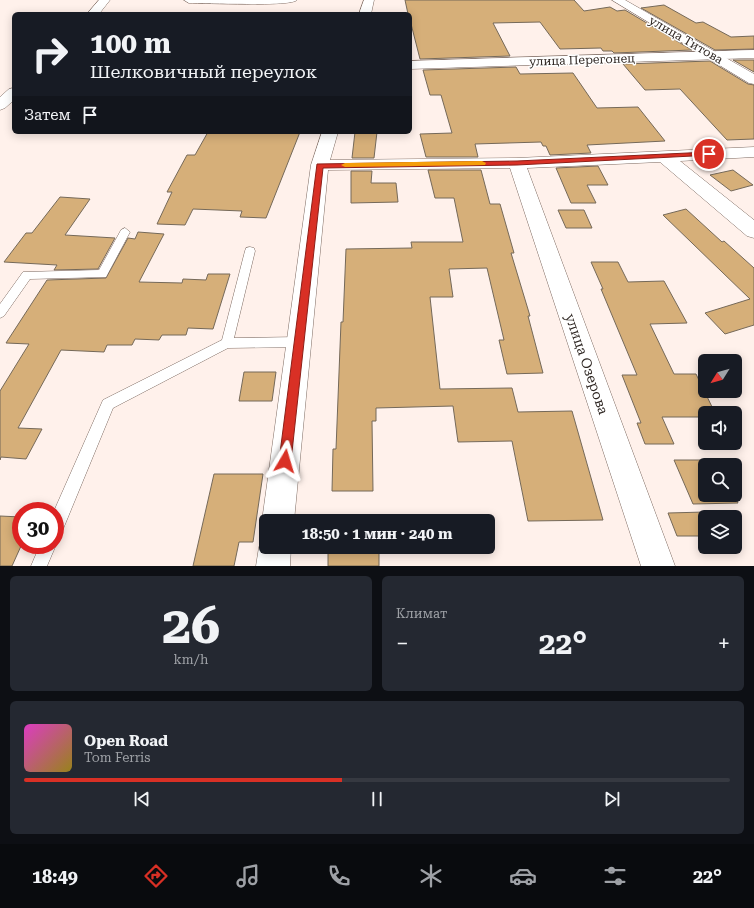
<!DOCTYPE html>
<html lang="ru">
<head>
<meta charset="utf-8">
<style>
	:root { --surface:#171b24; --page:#242831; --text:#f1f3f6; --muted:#9ea1a6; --line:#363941; --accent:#d93025 }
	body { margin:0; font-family:"Roboto Serif",serif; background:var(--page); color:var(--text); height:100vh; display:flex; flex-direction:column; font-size:15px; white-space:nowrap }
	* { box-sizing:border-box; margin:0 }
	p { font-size:13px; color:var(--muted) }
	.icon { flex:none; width:22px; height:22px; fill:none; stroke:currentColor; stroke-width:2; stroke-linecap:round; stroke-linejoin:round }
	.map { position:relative; height:566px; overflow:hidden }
	.sheet { display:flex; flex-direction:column; gap:10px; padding:10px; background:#0d0f14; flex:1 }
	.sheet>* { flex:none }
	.banner { position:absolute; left:12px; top:12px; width:400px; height:122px; border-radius:6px; box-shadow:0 2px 10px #0003; background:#171b24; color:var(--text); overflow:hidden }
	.needle { width:26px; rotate:233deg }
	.fabs { position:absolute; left:698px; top:354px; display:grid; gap:8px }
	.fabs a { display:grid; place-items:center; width:44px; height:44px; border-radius:6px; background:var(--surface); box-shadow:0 2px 10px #0003; font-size:20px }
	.speed { position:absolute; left:12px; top:502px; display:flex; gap:8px; font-size:20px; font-weight:700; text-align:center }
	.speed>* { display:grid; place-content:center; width:52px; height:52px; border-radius:50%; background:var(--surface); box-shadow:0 2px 10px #0003; line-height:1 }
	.speed .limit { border:6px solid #d22; background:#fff; color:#111 }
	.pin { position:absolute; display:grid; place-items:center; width:34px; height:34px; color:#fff; margin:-17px; border:2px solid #fff; border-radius:50%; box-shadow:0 1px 4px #0007 }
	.me { position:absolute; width:44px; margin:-22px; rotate:7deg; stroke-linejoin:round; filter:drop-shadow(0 0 3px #0008) }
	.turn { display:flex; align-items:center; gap:14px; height:84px; padding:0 12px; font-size:18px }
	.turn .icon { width:52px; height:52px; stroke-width:2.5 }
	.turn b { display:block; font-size:28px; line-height:34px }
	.then { display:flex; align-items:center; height:38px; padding:0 12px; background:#0003; gap:8px; font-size:15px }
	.big { font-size:30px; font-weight:700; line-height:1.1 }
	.sheet .card { flex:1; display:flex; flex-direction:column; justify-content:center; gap:6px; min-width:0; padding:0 14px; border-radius:6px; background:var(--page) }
	.sheet .dial { align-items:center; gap:0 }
	.dial b { font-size:52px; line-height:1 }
	.song { display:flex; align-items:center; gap:12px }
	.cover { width:48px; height:48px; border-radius:6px; background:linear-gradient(135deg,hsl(310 70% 55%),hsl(50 70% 35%)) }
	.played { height:4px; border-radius:2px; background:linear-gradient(90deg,var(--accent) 45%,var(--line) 45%) }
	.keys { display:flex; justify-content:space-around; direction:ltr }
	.heat { display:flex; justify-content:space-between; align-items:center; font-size:22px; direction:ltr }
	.sheet .tiles { flex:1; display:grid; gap:10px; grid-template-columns:1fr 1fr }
	.card:last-child { grid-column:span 2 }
	.trip { position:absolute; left:259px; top:514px; width:236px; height:40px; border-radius:6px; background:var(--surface); box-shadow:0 2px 10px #0003; font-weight:700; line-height:40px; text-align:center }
	.menu { display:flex; height:64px; justify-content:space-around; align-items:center; background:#090b0e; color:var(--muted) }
	.menu .icon { width:28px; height:28px }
	.menu .selected { color:var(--accent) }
	.menu b { font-size:18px; color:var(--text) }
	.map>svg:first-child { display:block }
</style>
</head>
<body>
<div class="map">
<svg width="754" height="566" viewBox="0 0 754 566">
	<rect width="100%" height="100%" fill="#fff1eb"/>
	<path fill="#d6af79" stroke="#756959" d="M405,0H574L584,11L610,7L617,11L625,10L692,50L614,53L612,51H603L601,48L560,49L540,22L493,23L510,56L420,59L410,20V14H408Z
		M664,5L696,23L703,22L731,37L754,36V49L715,50L641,8Z
		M733,60H754V72Z
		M710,61L748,84L754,85V139L727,140L680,89L645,90L623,64Z
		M516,67L520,74L573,73L597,108L638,107L665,141L587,145L591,153L550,155L546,146H543L541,142L475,144L478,157H426L420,134L452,133L441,95H430L423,70Z
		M208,132H300L266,218L240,217L242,211L193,209L185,225L157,224L172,192H167L187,155H195Z
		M355,132H377L374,158H352Z
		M598,166L608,185H587L596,203H571L556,168Z
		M428,170H481L490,204H500L514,253H511L530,316H528L543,373L507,374L499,340H504L487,268L449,269L453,297H430L440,389L512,388L518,412L572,411L603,520L528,521L512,441L458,442L453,406L376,408V421H372L373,491H332L333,449H336L341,322H343L346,249L412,248L411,242H463L454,198H435Z
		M733,170L753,185L731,191L710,175Z
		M351,171H372L371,183H396L398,202L351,203Z
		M60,197L90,199L65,235L115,238L98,269L54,270L57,265L4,262L26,233H32Z
		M686,209L722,242L724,241L754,268V325L725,334L705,313L750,299L663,215Z
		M558,210H584L592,228H566Z
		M138,232L164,234L139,282L182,283L183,279L206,280L208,274H230L213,329L188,328L186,335H162L159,340L135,339L132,345H107L104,352L61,350L18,428L42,429L26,459L1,457L0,460V391L29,344L6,343L47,280L106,278L128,238L135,239Z
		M591,262H618L628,282L664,281L687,323L650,324L674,374H696L715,413H705V417H662L674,444H645L637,423H641L622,375H637L601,289H603Z
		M244,372H276L272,401H239Z
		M674,460H717L719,465H705V495H734L738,503L693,504Z
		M214,474H263L253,542H239L234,566H193Z
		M705,512V536H677L668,513Z
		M0,516L21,517V546L12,566H0Z
		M328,547H379V566H328Z"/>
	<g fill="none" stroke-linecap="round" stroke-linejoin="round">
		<g stroke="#7e6b62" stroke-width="1">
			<path id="service" d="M125,228L130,232L106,277L30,279L4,316L0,318V304L23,272L99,270L121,230Z
				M250,247L254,248L255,251L234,338L299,337L303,338L305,342L303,346L299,347L228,348L113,408L61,534L55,536L54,511L103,400L222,340L245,251L246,248Z
				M55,542L56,545L47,566H31L40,545H55Z"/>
		</g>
		<g stroke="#7e6b62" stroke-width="1">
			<path id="minor" d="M99,0H110L99,14H87Z
				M184,0H297C292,7 204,3 189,3Z
				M364,0H374L371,14H359Z
				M754,50V58L410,69V61Z
				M14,88V100L5,108L0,110V97L9,89Z
				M322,132H338L330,160L517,158L754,147V157L680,161L754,220V238L747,236L660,162L527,168L675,566H641L510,168L328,170L294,521H266V530L262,521L311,165Z
				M266,535V547H291L290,566H256L259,547L264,536Z"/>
		</g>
		<g stroke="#7e6b62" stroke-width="1">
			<path id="secondary" d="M612,0H625L754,74V84L749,83Z"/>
		</g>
		<use href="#service" fill="#fff" fill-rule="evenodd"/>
		<use href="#minor" fill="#fff" fill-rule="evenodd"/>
		<use href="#secondary" fill="#fff" fill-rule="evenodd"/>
	</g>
	<path fill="#d93025" stroke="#8d1f18" d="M709,152H712V155L517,165L323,168L291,461L289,465L285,467L281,465L279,461L317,164L517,161Z"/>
	<path fill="#f59e0b" d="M482,161L486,163L485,165L345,167L341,165L345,163Z"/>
	<g text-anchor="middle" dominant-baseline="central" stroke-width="3" stroke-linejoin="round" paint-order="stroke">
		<g font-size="12" fill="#2e2622" stroke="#fff">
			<text transform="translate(686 40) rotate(30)">улица Титова</text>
			<text transform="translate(582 60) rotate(-2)">улица Перегонец</text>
		</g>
		<g font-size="14" fill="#2e2622" stroke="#fff">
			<text transform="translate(587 364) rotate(71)">улица Озерова</text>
		</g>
	</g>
</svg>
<div class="fabs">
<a><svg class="needle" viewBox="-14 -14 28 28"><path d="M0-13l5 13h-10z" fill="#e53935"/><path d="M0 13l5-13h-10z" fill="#9ea1a6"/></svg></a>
<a><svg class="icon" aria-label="sound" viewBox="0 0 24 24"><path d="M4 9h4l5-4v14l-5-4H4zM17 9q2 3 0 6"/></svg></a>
<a><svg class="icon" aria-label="search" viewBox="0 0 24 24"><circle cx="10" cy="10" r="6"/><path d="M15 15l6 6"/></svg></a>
<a><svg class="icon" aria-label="layers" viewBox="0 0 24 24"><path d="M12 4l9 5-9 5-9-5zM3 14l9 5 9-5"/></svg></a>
</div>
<div class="speed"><div class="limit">30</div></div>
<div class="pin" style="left:709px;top:154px;background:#d93025"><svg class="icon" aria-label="arrive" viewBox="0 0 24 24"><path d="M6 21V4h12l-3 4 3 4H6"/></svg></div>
<svg class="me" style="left:285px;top:461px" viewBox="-20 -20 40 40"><path d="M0-17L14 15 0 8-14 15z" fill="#d93025" stroke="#fff" stroke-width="4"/></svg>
<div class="trip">18:50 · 1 мин · 240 m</div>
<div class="banner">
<div class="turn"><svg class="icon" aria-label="right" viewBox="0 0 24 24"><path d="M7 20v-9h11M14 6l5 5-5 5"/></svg><div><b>100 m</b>Шелковичный переулок</div></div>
<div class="then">Затем<svg class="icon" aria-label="arrive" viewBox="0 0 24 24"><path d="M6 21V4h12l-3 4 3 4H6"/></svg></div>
</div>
</div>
<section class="sheet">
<div class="tiles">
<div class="card dial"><b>26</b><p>km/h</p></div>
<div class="card"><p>Климат</p>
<div class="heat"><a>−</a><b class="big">22°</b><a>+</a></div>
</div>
<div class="card">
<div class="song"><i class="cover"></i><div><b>Open Road</b><p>Tom Ferris</p></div></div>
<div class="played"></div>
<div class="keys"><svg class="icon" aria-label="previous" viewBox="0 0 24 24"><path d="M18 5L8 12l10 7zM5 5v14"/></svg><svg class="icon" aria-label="pause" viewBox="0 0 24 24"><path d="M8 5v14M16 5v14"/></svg><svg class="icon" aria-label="next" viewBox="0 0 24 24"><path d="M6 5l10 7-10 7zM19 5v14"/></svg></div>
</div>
</div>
</section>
<nav class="menu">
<b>18:49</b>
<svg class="icon selected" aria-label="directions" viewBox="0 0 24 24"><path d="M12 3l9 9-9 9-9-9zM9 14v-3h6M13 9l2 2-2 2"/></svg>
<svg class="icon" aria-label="music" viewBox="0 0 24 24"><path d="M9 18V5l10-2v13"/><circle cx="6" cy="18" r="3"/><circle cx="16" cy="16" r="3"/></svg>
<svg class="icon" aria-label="phone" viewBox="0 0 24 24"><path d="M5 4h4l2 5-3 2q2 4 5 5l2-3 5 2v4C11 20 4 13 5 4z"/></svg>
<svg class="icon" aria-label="climate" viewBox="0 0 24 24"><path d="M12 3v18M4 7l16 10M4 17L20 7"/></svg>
<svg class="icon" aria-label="car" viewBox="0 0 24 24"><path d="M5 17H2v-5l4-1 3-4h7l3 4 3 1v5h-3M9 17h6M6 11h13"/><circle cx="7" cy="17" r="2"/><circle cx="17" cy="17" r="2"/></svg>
<svg class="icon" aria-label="filters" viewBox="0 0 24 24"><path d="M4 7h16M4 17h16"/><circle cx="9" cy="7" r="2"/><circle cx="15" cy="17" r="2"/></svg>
<b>22°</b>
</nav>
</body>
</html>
